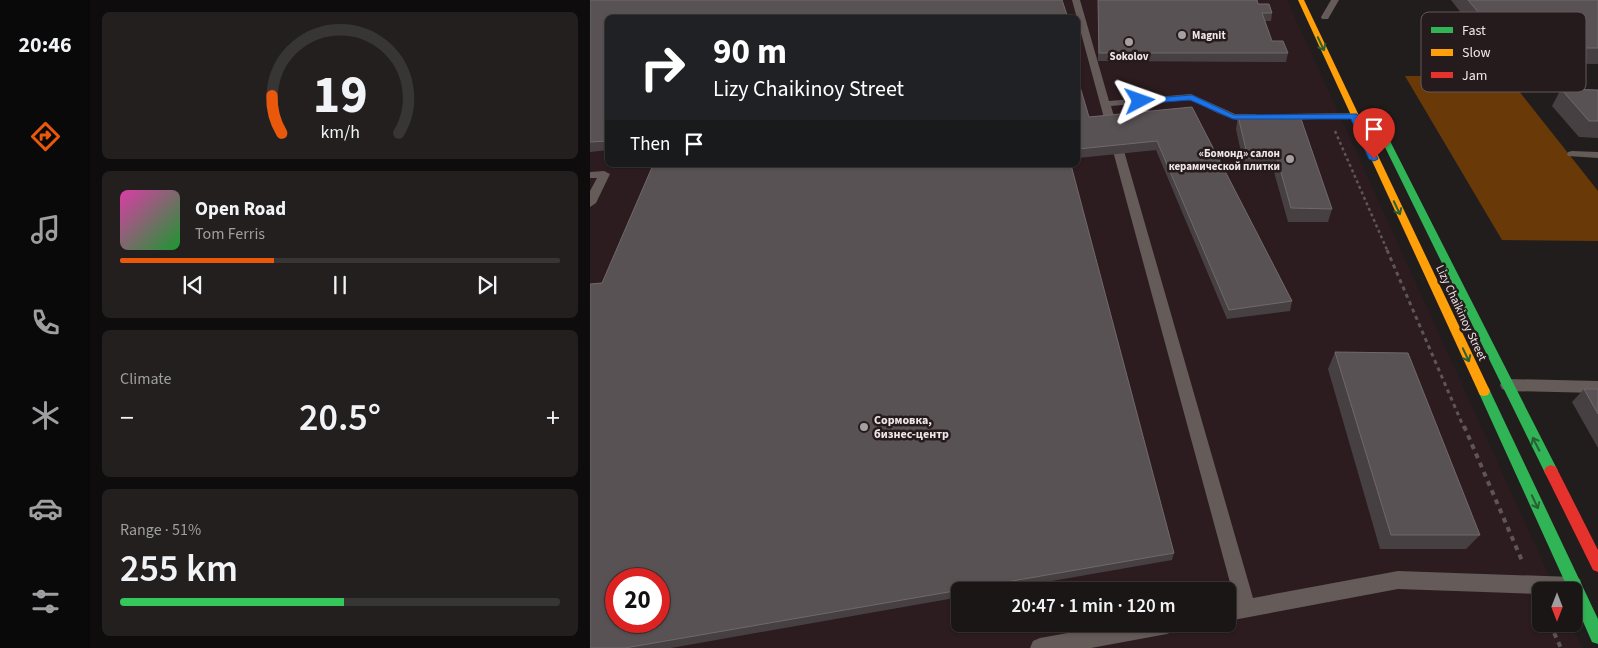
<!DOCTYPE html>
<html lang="en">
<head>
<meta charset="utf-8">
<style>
	:root { --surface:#1a1616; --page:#231f1f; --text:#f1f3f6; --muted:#9f9fa1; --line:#383535; --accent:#ea580c }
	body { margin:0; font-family:"Source Sans 3",sans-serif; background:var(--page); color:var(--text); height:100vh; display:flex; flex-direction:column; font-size:19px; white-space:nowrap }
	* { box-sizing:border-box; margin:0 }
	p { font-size:16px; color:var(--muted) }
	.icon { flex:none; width:28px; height:28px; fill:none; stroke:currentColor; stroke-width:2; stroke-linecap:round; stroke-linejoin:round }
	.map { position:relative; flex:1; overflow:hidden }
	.side { display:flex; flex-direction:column; gap:12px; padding:12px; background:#0e0c0c; width:500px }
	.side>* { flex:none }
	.guide { position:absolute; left:15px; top:15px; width:475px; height:152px; border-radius:8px; box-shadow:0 1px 4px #0004,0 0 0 1px var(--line); background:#202124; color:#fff; overflow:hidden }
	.needle { width:32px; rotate:180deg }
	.controls { position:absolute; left:942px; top:582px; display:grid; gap:10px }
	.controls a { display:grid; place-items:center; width:50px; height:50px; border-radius:8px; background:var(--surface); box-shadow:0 1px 4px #0004,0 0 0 1px var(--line); font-size:25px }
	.speed { position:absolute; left:15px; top:568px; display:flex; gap:10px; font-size:25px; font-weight:700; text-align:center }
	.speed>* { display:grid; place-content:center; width:65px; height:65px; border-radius:50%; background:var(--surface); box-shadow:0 1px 4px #0004,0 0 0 1px var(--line); line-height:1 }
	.speed .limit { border:8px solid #d22; background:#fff; color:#111 }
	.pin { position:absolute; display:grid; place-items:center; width:42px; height:42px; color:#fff; margin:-51px -21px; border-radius:50% 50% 50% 0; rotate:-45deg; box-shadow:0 0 5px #0007 }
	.pin .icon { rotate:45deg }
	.me { position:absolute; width:55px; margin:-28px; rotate:86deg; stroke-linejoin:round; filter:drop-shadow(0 0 4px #0008) }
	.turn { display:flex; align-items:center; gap:18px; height:105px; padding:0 25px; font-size:22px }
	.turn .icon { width:65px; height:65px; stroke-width:2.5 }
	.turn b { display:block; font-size:35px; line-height:42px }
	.then { display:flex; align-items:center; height:48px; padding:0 25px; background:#0003; gap:10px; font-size:19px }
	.big { font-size:38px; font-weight:600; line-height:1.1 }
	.side .widget { flex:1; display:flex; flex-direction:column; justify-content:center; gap:8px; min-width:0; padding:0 18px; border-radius:8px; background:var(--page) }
	.side .dial { align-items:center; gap:0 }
	.dial svg { height:130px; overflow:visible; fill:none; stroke:var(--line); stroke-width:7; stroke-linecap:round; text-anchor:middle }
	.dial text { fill:var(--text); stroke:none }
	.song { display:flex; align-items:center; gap:15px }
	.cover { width:60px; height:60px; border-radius:8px; background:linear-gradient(135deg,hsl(320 70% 55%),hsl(130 70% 35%)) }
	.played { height:5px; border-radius:2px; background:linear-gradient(90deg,var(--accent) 35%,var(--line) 35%) }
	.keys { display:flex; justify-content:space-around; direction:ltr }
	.heat { display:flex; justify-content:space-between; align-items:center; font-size:28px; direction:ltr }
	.charge { height:8px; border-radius:4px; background:linear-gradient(90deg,#34c759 51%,var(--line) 0) }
	.trip { position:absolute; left:361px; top:582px; width:285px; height:50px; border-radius:8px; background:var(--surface); box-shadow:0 1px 4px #0004,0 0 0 1px var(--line); font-weight:600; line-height:50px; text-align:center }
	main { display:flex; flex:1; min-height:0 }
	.dock { display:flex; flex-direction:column; width:90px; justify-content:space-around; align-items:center; background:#0a0909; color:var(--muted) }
	.dock .icon { width:35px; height:35px }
	.dock .on { color:var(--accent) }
	.dock b { font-size:22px; color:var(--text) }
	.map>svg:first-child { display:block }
</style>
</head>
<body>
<main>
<nav class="dock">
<b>20:46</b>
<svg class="icon on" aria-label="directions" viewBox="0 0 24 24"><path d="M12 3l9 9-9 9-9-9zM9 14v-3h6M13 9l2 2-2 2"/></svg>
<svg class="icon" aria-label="music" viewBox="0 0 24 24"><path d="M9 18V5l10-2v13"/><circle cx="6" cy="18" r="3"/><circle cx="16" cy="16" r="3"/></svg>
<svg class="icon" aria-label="phone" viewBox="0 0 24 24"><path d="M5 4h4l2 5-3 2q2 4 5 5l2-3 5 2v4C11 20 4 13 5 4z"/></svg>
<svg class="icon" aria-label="climate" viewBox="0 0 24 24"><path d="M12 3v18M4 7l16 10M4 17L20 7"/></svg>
<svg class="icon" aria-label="car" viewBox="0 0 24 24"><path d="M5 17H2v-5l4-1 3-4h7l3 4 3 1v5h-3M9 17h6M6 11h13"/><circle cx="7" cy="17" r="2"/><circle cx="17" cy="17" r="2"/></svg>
<svg class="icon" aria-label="filters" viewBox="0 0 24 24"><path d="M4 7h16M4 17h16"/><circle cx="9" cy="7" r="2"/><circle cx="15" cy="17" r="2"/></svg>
</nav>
<section class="side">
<div class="widget dial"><svg viewBox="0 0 100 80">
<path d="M14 69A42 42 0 1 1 86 69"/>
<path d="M14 69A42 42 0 0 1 8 46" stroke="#ea580c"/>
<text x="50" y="56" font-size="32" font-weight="700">19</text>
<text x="50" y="72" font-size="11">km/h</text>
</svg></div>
<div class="widget">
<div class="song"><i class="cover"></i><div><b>Open Road</b><p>Tom Ferris</p></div></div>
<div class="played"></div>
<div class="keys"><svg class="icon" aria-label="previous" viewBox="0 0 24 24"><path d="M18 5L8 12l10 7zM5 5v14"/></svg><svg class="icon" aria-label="pause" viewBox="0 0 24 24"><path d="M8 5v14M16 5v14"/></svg><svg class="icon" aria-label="next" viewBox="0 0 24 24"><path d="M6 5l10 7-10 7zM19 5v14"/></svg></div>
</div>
<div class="widget"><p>Climate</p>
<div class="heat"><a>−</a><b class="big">20.5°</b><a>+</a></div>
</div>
<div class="widget"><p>Range · 51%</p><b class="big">255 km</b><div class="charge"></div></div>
</section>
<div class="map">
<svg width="1008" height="648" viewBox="0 0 1008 648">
	<rect width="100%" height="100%" fill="#221d1d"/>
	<path fill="#2c1c20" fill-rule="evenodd" d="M0,0H697L966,591H951V624H981L992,648H0ZM18,18H488V165H18ZM26,579H69V621H26ZM370,591H638V624H370Z"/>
	<path fill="#693a08" d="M815,76H917L1008,191V241L912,240Z"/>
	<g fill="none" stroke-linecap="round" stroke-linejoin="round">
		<path stroke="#5e5655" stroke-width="2.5" stroke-dasharray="3 3" stroke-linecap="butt" d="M745,131L798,252"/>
		<path stroke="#5e5655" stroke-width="3" stroke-dasharray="4 4" stroke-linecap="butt" d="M797,250L874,428"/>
		<path stroke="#5e5655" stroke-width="4" stroke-dasharray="5 5" stroke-linecap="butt" d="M874,426L933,563
			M960,624L971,648"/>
		<path fill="#655b59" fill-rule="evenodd" d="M482,0H490L519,101L601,94L645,114H665L670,117C654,131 618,107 602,101C592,98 535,105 521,106L663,598L808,571L983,577L990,579L992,586L990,593L984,595V591H951V594L808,589L638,621V603L645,601Z
			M741,0H749L738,19H732L731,17Z
			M764,113L768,114V118L691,120L686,117L691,114Z
			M982,151L1008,152V158L978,156L977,154L978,152Z
			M14,171L20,174L6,203L0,207V191L7,178H0V172Z
			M917,379L1008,381V393L917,391L912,389L910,385L912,381Z
			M527,624H587L584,631L577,634L501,648H440L443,641L450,638Z"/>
		<path fill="#30b455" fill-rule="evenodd" d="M794,134L798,137L966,467L968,471L966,475L961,477L956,475L790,137Z
			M894,386L898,387L900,391L1008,619V644L1002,642L984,601V591H979L888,391L890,387Z"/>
		<path fill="#ff9f0a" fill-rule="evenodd" d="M708,0H714L900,391L898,395L894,396L890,395L888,391Z"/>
		<path fill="#e5322d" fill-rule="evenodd" d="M961,465L966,467L1008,550V572L1003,570L954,471L956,467Z"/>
	</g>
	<path fill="#474042" d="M0,0L18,18V150L0,152Z
		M508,0L668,4L682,13L681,21H675L682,41L698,53L696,62L508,61Z
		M861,0H1008V64L939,63L909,28H883Z
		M488,80L499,117L602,107L702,301L700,311L637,319L566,150L488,158Z
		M971,89L1008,90V138L989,137L962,106Z
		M648,116L742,209L738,222H698L684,172L655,171L646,129Z
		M12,283L584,553L582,560L405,591H370V597L81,648H0Z
		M745,352L890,535L876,549H790L738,369Z
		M994,389H1008V448L982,402Z"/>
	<path fill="#595254" stroke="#70696b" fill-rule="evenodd" d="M0,0H472L478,18H18V141L0,142Z
		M508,0H667L668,4H679L682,13H672L682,41H693L698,53H509Z
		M878,0H1008V48H947L916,13H889Z
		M488,80L499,117L602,107L702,301L639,310L567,141L488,149Z
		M971,89L1008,90V121H999Z
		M648,116H710L742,209L701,208L687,158H658Z
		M63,165H481L584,553L35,648H0V284L12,283ZM26,579H69V621H26Z
		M745,352L818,353L890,535H801Z
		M994,389H1008V414Z"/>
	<defs><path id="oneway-shaft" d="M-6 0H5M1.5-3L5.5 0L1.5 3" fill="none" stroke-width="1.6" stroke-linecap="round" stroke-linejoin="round" transform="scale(1.25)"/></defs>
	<g stroke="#2a5f36">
		<use href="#oneway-shaft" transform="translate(731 44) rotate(65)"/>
		<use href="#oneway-shaft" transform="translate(807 208) rotate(65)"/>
		<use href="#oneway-shaft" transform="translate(876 355) rotate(65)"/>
		<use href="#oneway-shaft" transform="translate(946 444) rotate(-117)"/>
		<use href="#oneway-shaft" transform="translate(945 502) rotate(65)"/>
	</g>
	<path fill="#1a73e8" stroke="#114b97" d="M602,95L644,115L767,114L788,159L784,161L779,159L761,119H643L600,100L550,104L546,101L550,99Z"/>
	<g fill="#a7a0a1" stroke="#251a1c" stroke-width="2">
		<circle cx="592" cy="35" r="5"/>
		<circle cx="539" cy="42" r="5"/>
		<circle cx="700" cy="159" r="5"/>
		<circle cx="274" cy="427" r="5"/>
	</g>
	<g text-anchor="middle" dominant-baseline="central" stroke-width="5" stroke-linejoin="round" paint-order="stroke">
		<g font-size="11" font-weight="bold" fill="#efe6e8" stroke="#251a1c" text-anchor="start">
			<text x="602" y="35">Magnit</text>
			<text x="539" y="56" text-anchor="middle">Sokolov</text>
			<text x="690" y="153" text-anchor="end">«Бомонд» салон<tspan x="690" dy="13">керамической плитки</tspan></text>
		</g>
		<g font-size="12" fill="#efe6e8" stroke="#251a1c">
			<text transform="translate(871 313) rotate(65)">Lizy Chaikinoy Street</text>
		</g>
		<g font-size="12" font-weight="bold" fill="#efe6e8" stroke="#251a1c" text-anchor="start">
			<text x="284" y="420">Сормовка,<tspan x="284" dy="14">бизнес-центр</tspan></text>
		</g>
	</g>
	<rect x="831" y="12" width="165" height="80" rx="8" fill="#251a1c" stroke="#625759" stroke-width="1"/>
	<rect x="841" y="27" width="22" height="6" fill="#30b455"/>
	<rect x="841" y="49" width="22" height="7" fill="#ff9f0a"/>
	<rect x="841" y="72" width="22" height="6" fill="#e5322d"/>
	<g font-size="14" fill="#efe6e8">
		<text x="872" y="35">Fast</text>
		<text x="872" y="57">Slow</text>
		<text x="872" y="80">Jam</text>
	</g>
</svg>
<div class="controls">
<a><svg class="needle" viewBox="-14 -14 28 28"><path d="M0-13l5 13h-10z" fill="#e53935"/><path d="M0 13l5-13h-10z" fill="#9f9fa1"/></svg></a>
</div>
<div class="speed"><div class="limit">20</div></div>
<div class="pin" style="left:784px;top:159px;background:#d93025"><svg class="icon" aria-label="arrive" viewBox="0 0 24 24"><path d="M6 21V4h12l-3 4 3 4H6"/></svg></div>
<svg class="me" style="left:550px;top:101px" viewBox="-20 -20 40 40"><path d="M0-17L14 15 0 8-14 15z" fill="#1a73e8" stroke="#fff" stroke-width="4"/></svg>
<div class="trip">20:47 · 1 min · 120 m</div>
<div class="guide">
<div class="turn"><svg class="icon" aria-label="right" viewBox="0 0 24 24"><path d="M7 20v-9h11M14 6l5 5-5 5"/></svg><div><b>90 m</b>Lizy Chaikinoy Street</div></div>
<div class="then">Then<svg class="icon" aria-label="arrive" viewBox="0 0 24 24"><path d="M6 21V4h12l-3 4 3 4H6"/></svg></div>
</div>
</div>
</main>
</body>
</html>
